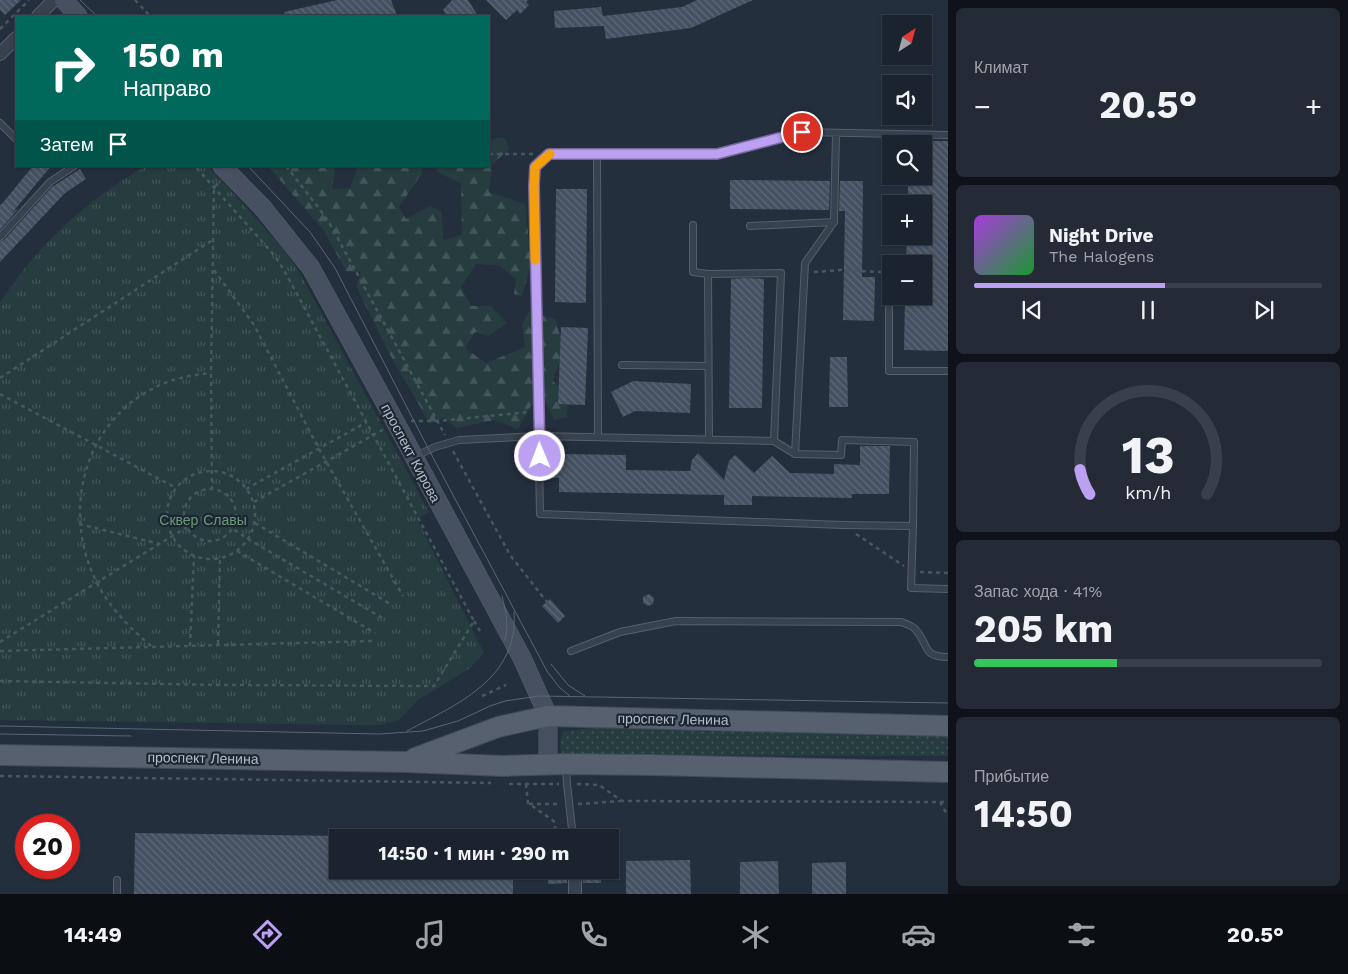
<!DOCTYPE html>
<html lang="ru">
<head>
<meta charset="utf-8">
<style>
	:root { --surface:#1b232e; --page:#242b36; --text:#f1f3f6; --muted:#a0a4aa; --line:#39404a; --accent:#bca0f2 }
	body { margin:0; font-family:"Work Sans",sans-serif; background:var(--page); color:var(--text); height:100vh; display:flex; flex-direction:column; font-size:19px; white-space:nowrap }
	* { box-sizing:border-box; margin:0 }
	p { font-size:16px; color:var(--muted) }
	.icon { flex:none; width:28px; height:28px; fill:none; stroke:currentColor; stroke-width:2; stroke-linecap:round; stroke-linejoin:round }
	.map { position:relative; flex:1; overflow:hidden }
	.side { display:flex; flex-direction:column; gap:8px; padding:8px; background:#0f1319; width:400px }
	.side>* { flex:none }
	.hud { position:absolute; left:15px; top:15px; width:475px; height:152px; border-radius:0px; box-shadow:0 1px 4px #0004,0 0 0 1px var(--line); background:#00695c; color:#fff; overflow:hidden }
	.needle { width:32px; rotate:36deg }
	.buttons { position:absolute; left:882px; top:15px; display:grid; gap:10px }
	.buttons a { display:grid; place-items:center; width:50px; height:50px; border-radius:0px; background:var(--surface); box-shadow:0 1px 4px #0004,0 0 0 1px var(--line); font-size:25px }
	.speed { position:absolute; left:15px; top:814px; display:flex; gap:10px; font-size:25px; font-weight:700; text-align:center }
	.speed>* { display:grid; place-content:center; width:65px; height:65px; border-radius:50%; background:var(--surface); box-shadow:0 1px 4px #0004,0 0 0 1px var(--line); line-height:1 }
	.speed .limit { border:8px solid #d22; background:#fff; color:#111 }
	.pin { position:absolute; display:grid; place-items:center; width:42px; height:42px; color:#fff; margin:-21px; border:2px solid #fff; border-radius:50%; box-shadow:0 1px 5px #0007 }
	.me { position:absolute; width:55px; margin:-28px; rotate:359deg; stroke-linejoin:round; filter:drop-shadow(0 0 4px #0008) }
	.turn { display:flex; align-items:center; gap:18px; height:105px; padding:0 25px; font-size:22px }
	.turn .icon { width:65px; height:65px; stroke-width:2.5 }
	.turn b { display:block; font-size:35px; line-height:42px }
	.then { display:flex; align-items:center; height:48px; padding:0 25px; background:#0003; gap:10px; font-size:19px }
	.big { font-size:38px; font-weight:700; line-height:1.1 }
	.side .widget { flex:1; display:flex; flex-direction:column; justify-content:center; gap:8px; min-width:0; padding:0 18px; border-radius:8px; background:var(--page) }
	.side .dial { align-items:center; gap:0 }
	.dial svg { height:130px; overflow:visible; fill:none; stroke:var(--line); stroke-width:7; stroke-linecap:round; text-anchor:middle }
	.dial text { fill:var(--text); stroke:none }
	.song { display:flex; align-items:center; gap:15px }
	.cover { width:60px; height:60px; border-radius:8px; background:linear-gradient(135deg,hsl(280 70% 55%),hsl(130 70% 35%)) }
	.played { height:5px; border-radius:2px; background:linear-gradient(90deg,var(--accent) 55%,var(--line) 55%) }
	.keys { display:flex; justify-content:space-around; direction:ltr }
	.heat { display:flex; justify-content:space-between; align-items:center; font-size:28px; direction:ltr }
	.charge { height:8px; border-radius:4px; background:linear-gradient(90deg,#34c759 41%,var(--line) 0) }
	.trip { position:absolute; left:329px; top:829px; width:290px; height:50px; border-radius:0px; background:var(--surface); box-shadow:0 1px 4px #0004,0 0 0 1px var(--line); font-weight:700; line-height:50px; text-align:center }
	.dock { display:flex; height:80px; justify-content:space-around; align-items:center; background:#0b0e12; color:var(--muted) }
	.dock .icon { width:35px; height:35px }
	.dock .current { color:var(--accent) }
	.dock b { font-size:22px; color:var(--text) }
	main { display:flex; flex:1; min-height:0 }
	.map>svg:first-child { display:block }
</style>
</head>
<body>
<main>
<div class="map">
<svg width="948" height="894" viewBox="0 0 948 894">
	<defs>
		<pattern id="grass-dots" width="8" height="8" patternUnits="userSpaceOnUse" patternTransform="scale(1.25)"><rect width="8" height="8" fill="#263c3f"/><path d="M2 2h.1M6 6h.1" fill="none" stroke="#435659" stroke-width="1.8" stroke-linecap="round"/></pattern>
		<pattern id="forest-firs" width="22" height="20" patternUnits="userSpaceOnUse" patternTransform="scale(1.25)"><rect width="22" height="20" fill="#263c3f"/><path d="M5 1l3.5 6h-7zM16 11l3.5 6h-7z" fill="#435659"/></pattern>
		<pattern id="park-tufts" width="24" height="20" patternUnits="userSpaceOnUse" patternTransform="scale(1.25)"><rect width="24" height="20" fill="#263c3f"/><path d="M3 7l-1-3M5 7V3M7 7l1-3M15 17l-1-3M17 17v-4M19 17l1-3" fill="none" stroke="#435659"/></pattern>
		<pattern id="building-back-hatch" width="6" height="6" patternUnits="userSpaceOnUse" patternTransform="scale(1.25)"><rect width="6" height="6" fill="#455162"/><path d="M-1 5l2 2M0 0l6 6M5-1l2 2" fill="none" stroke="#5d6877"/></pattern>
	</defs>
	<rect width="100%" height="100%" fill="#242f3e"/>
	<path fill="url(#grass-dots)" d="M594,728L948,735V756L563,755C558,748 560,738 564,731Z"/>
	<path fill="url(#forest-firs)" d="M505,138L509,149L492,165L489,192L525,204L531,264L522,296L514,294L516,279L499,265L476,264L461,287L471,306H491L507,323L488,336L475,332L465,348L486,363L525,347L522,325L529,311L555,319L564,348L553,381L568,397L567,417L554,420L547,404H532L518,429L494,420L457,428L444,418L430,424L389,353L356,286L361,272L346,271L324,231L268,166H333L335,170L332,189L350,188L357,169L361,166H422V173L399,207L406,219L430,206L442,212L443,240L462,235L461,184L436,171L438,166H489V139Z"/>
	<path fill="url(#park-tufts)" d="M147,166H208L282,247L297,268L429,512L417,519L484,653L469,669L418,700L399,720L380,725H359L0,720V302C37,247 88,197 147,166Z"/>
	<path fill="url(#building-back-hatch)" d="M0,0H21L5,15L0,10Z
		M337,0H391L397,16H285L284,12Z
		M452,0H468L478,16H447L443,10Z
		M486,0H528L526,2L529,5L520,14L517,10L506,20Z
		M697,0H753L691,28L606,39L604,26L555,28L554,11L601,7L603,16L682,7Z
		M924,141H948V351L904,350L905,296H924V264H906L907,236H924V204H908V176H924Z
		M33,166H51L12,213L19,208L0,230V204L1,205Z
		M80,169L86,179L65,193L0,262V242L4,240L52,187Z
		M730,180L830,181L829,210L730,209Z
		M840,181H863L862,277H875L874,321L843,320L845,211H839Z
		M556,189H587L586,303L555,302Z
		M746,278L764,279L762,408H729L731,279Z
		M561,327L588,328L585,405L558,404Z
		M830,357H847L848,407H829Z
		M633,381L691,384L690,413L635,411L623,417L611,392Z
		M860,446H890L889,494H852V498L752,496V505H724V495L559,492V478H553V463H559L560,454L626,455V470L690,471L692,460L698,453L724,480L729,461L735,455L754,473L772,456L790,473L834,474V464L860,465Z
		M649,594L654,598L653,604L648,606L643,603V597Z
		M550,599L565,616L558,623L542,606Z
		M135,833L338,836V870H513V894H134Z
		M690,860L691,894H626V861Z
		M778,861L779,894H740V862Z
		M846,862V894H812V863Z
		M548,870H567V883L548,884Z
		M583,870H601V883H583Z"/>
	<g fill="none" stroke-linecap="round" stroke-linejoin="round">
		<g stroke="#565f6c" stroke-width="8">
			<path id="lane" d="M0,123L16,139
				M597,154L598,437
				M693,225V272L708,274
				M750,226L834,222
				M0,237L50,182L74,166
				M889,273V371H948
				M622,365L708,366
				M709,440L708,274L781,273L774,441
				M795,454L805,263L834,222L836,133
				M416,456L435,447L459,440L539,436L774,441L795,454L841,455L842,440L914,442L913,526L843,525L540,514L534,186L535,167L549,154H717L802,132L948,135
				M913,526L911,588L948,589
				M571,651L620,632L676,621L901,622C906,624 912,625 916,630C929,645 922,657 948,657
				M566,767L567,784L573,838
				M117,894V880"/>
		</g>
		<g stroke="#565f6c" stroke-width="14">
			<path id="street" d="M38,16L54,0
				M0,54L16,38
				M575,894V870"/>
		</g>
		<g stroke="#565f6c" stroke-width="19">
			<path id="secondary" d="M64,0L78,16
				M222,166L263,208L311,268L397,425L522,658L548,716V765"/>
		</g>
		<g stroke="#414a57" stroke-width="22">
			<path id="primary" d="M0,755L406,762L503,766L566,764L653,765L948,772
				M415,758L498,727L548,716L948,726"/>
		</g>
		<path stroke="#44595c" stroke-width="2.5" stroke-dasharray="4 4" stroke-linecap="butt" d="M135,0L150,16
			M0,29L29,0
			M489,154H535
			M286,166L321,211L330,224L445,435
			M214,270L254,325L319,449L403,596
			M814,272L840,270L881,272
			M0,378L214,239
			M0,394L176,488
			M411,421H438L530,412
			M453,451L510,555L547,602
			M167 515a44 44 0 1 1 88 0a44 44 0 1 1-88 0Z
			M246,489L367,422
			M184 515a26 26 0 1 1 52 0a26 26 0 1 1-52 0Z
			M212,490L211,373L214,187L219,183
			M254,502L384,429
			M221,521L248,539L384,619
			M255,523L392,605
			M79,524L160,544
			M856,534L904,566
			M237,551L375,633
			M920,572L948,573
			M474,621L480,631
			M0,642L187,527
			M218,644L220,558
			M151,646C130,628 110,608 97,583C61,513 83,422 156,387C173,378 193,375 211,373
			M190,646L194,556
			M0,651L372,641
			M0,681L222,685L434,686L474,621L284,270L274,255L195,166
			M482,696L506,685
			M0,776L491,783
			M509,784H559
			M526,784L528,803L555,822V838
			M577,784L599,785L622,801L948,802
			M940,802L948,816
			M529,804H557
			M578,804L622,801"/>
		<use href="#lane" stroke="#38414e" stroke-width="6"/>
		<use href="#street" stroke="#38414e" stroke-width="12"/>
		<use href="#secondary" stroke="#465061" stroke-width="18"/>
		<use href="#primary" stroke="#56606e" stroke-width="20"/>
		<path stroke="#5a6575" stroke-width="1" d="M80,0L97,16
			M248,166L310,232L335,268L429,450L547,671L559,687L571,697
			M502,596C506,611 509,625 505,640
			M551,664L568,685L585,696
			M0,726L379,734L423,731L458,721L490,706L505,701L539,696L948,703
			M407,731C457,704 519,679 514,612
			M0,734L131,736"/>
	</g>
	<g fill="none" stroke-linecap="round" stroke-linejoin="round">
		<g stroke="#7a689d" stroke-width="12">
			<path id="route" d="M540,456L534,186L535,167L549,154H717L802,132"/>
		</g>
		<use href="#route" stroke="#bca0f2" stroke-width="9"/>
		<path stroke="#f59e0b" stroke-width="9" d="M535,260L534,186L535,167L550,154"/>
	</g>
	<g text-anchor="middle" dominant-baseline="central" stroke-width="4.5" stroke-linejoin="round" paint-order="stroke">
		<g font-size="14" fill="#b4bcc9" stroke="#1d2633">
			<text transform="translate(411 453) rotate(62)">проспект Кирова</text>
			<text transform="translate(673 719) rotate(1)">проспект Ленина</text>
			<text transform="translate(203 758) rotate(1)">проспект Ленина</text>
		</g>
		<g font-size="14" fill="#6b9a76" stroke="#1d2633">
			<text x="203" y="520">Сквер Славы</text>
		</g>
	</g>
</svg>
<div class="buttons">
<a><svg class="needle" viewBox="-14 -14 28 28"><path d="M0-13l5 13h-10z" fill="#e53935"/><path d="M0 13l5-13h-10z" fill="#a0a4aa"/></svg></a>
<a><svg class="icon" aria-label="sound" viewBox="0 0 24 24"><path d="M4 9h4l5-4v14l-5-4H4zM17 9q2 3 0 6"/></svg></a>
<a><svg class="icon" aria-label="search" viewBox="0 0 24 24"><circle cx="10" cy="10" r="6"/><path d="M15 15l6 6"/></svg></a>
<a>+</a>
<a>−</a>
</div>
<div class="speed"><div class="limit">20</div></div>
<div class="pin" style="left:802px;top:132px;background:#d93025"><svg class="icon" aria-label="arrive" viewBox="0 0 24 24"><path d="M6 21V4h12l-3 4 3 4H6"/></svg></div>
<svg class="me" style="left:540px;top:456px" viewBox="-20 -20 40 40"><circle r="17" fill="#bca0f2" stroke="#fff" stroke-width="3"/><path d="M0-11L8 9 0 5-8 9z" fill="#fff"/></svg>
<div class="trip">14:50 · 1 мин · 290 m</div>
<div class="hud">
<div class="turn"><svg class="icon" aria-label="right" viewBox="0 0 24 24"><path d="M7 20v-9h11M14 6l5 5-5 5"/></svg><div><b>150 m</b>Направо</div></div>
<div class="then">Затем<svg class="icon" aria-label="arrive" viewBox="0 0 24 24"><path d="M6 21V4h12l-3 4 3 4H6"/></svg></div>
</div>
</div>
<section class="side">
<div class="widget"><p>Климат</p>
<div class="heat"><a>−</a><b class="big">20.5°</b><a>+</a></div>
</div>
<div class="widget">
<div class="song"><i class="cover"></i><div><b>Night Drive</b><p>The Halogens</p></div></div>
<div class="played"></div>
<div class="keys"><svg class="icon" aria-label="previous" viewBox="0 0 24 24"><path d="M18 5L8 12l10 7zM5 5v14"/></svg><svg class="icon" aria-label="pause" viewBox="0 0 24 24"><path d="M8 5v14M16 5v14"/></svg><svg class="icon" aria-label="next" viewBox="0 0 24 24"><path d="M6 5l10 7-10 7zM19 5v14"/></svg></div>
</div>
<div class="widget dial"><svg viewBox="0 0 100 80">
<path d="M14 69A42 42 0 1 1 86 69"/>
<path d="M14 69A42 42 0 0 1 8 54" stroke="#bca0f2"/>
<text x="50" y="56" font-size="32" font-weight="700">13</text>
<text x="50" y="72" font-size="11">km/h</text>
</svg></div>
<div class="widget"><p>Запас хода · 41%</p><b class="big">205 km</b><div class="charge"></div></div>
<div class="widget"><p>Прибытие</p><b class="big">14:50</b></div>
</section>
</main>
<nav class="dock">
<b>14:49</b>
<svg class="icon current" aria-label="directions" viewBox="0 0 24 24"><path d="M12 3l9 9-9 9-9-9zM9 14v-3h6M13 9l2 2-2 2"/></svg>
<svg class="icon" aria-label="music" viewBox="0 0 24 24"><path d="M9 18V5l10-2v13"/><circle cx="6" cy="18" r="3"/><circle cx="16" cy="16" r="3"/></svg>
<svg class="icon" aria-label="phone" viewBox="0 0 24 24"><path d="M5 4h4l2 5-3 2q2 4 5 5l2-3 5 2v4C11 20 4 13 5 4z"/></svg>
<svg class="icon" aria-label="climate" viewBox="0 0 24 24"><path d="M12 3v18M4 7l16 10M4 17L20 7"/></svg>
<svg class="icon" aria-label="car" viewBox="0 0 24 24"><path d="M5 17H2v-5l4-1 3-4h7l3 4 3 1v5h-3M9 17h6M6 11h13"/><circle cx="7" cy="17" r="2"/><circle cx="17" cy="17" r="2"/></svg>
<svg class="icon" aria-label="filters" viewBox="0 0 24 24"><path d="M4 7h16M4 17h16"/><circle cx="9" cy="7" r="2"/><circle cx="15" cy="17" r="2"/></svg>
<b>20.5°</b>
</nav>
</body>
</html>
